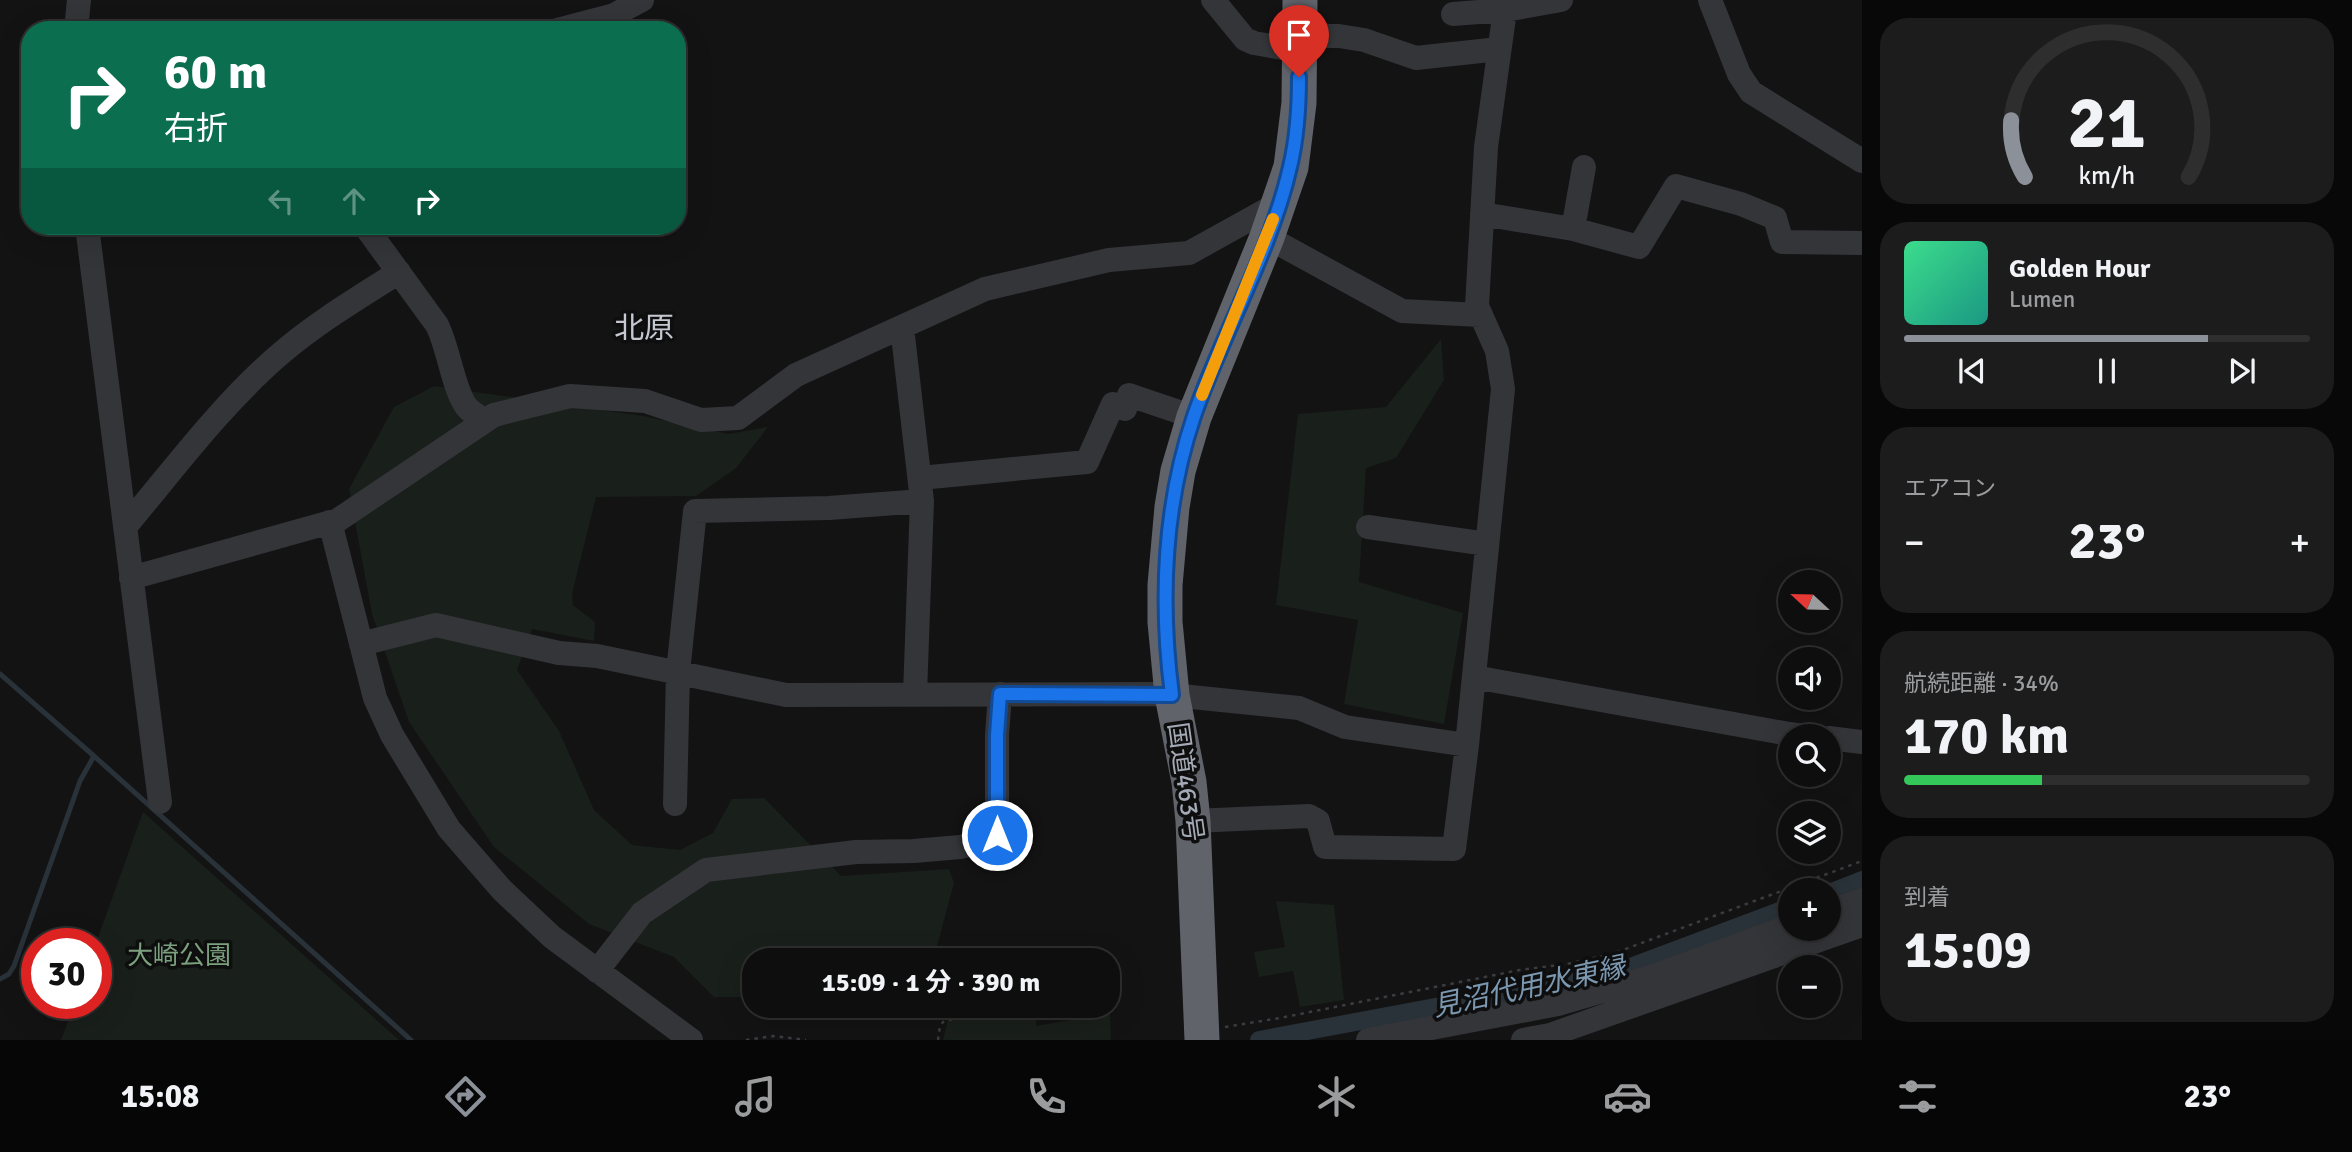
<!DOCTYPE html>
<html lang="ja">
<head>
<meta charset="utf-8">
<style>
	:root { --surface:#0e0e0f; --page:#1c1c1d; --text:#f1f3f6; --muted:#9b9c9e; --line:#2e2e2f; --accent:#8c9099 }
	body { margin:0; font-family:Signika,"Noto Sans JP",sans-serif; background:var(--page); color:var(--text); height:100vh; display:flex; flex-direction:column; font-size:26px; white-space:nowrap }
	* { box-sizing:border-box; margin:0 }
	p { font-size:23px; color:var(--muted) }
	.icon { flex:none; width:38px; height:38px; fill:none; stroke:currentColor; stroke-width:2; stroke-linecap:round; stroke-linejoin:round }
	.map { position:relative; flex:1; overflow:hidden }
	.drawer { display:flex; flex-direction:column; gap:18px; padding:18px; background:#080808; width:490px }
	.drawer>* { flex:none }
	.banner { position:absolute; left:21px; top:21px; width:665px; height:214px; border-radius:28px; box-shadow:0 7px 28px #0002,0 0 0 2px var(--line); background:#0b6e4f; color:#fff; overflow:hidden }
	.needle { width:46px; rotate:292deg }
	.tools { position:absolute; left:1778px; top:570px; display:grid; gap:14px }
	.tools a { display:grid; place-items:center; width:63px; height:63px; border-radius:50%; background:var(--surface); box-shadow:0 7px 28px #0002,0 0 0 2px var(--line); font-size:35px }
	.speed { position:absolute; left:21px; top:928px; display:flex; gap:14px; font-size:35px; font-weight:700; text-align:center }
	.speed>* { display:grid; place-content:center; width:91px; height:91px; border-radius:50%; background:var(--surface); box-shadow:0 7px 28px #0002,0 0 0 2px var(--line); line-height:1 }
	.speed .limit { border:10px solid #d22; background:#fff; color:#111 }
	.pin { position:absolute; display:grid; place-items:center; width:60px; height:60px; color:#fff; margin:-72px -30px; border-radius:50% 50% 50% 0; rotate:-45deg; box-shadow:0 0 7px #0007 }
	.pin .icon { rotate:45deg }
	.me { position:absolute; width:77px; margin:-38px; rotate:0deg; stroke-linejoin:round; filter:drop-shadow(0 0 5px #0008) }
	.turn { display:flex; align-items:center; gap:24px; height:147px; padding:0 28px; font-size:32px }
	.turn .icon { width:91px; height:91px; stroke-width:2.5 }
	.turn b { display:block; font-size:49px; line-height:60px }
	.lanes { display:flex; align-items:center; height:66px; padding:0 28px; background:#0003; justify-content:center; gap:35px; direction:ltr }
	.lanes .off { opacity:.35 }
	.big { font-size:52px; font-weight:700; line-height:1.1 }
	.drawer .tile { flex:1; display:flex; flex-direction:column; justify-content:center; gap:10px; min-width:0; padding:0 24px; border-radius:28px; background:var(--page) }
	.drawer .dial { align-items:center; gap:0 }
	.dial svg { height:182px; overflow:visible; fill:none; stroke:var(--line); stroke-width:7; stroke-linecap:round; text-anchor:middle }
	.dial text { fill:var(--text); stroke:none }
	.song { display:flex; align-items:center; gap:21px }
	.cover { width:84px; height:84px; border-radius:10px; background:linear-gradient(135deg,hsl(150 70% 55%),hsl(170 70% 35%)) }
	.played { height:7px; border-radius:4px; background:linear-gradient(90deg,var(--accent) 75%,var(--line) 75%) }
	.keys { display:flex; justify-content:space-around; direction:ltr }
	.heat { display:flex; justify-content:space-between; align-items:center; font-size:38px; direction:ltr }
	.charge { height:10px; border-radius:5px; background:linear-gradient(90deg,#34c759 34%,var(--line) 0) }
	.trip { position:absolute; left:742px; top:948px; width:378px; height:70px; border-radius:28px; background:var(--surface); box-shadow:0 7px 28px #0002,0 0 0 2px var(--line); font-weight:700; line-height:70px; text-align:center }
	.dock { display:flex; height:112px; justify-content:space-around; align-items:center; background:#060606; color:var(--muted) }
	.dock .icon { width:49px; height:49px }
	.dock .active { color:var(--accent) }
	.dock b { font-size:32px; color:var(--text) }
	main { display:flex; flex:1; min-height:0 }
	.map>svg:first-child { display:block }
</style>
</head>
<body>
<main>
<div class="map">
<svg width="1862" height="1040" viewBox="0 0 1862 1040">
	<rect width="100%" height="100%" fill="#131314"/>
	<path fill="#191f1a" d="M1441,339L1444,380L1396,458L1366,468L1359,582L1463,613L1444,724L1344,704L1358,620L1276,605L1298,414L1386,407Z
		M434,386L643,416L728,434L768,427L736,468L696,496L596,497L572,594L573,605L595,622L594,641L532,629L517,670L559,731L594,810L632,845L680,850L713,833L732,799L764,798L841,876L949,869L954,883L933,961H754V997H714L674,957L589,924L494,847L409,722L372,614L349,489L394,407Z
		M143,812L399,1040H61L75,1003H96V943Z
		M1276,901L1334,905L1344,1000L1300,1007L1293,971L1259,977L1254,952L1285,947Z
		M951,1006H1037L1036,1026L1110,1013L1111,1040H943Z"/>
	<g fill="none" stroke-linecap="round" stroke-linejoin="round">
		<path stroke="#293238" stroke-width="5" d="M0,674L94,756
			M0,979L9,974L14,966L80,781L94,756L411,1040"/>
		<path stroke="#293238" stroke-width="18" d="M1829,893L1862,880
			M1259,1040L1612,974L1790,907"/>
		<path stroke="#3a3c40" stroke-width="2.5" stroke-dasharray="3.5 5" stroke-linecap="butt" d="M1225,1027L1280,1018L1520,970L1567,964L1612,954L1862,861
			M746,1040L773,1036L806,1040
			M938,1040L940,1026L943,1022L994,1006"/>
		<path stroke="#343539" stroke-width="24" d="M1213,0L1245,39L1254,43L1300,51
			M1710,0L1739,74L1751,92L1862,161
			M1453,14L1505,10L1561,0
			M76,30L79,0
			M557,30L614,15L642,0
			M1300,36H1339L1364,40L1416,58L1499,49
			M1482,214L1573,229L1639,247L1676,186L1741,204L1775,218L1782,242L1862,243
			M87,226L160,802
			M365,226L437,325C449,349 453,388 466,406C470,412 478,416 484,420
			M1573,229L1584,167
			M1267,237L1402,311L1480,315
			M902,327L922,501L915,694
			M920,478L1087,462L1113,404L1125,409L1129,395L1194,417
			M330,522L375,698L392,735L449,829L502,890L552,937L691,1040
			M125,527C174,469 221,405 279,355C316,323 358,298 399,272
			M1368,527L1487,544
			M131,578L338,520L494,415L570,396L645,401L701,420L738,418L796,375L985,289L1109,260L1189,253L1279,203
			M361,644L436,625L559,653L597,656L786,695L1162,694L1299,708L1345,727L1467,745
			M1474,677L1789,734L1813,737
			M1829,738L1862,742
			M675,804L678,672L695,511L829,508L922,501
			M1193,821L1309,816L1318,821L1325,847L1454,849L1467,745L1503,389L1497,351L1477,306L1486,147L1505,10
			M1829,912L1862,900
			M597,971L642,913L706,870L856,852L914,851L960,847L992,840L997,835V735L1000,694
			M1368,1040L1558,1004L1654,976L1790,926
			M1523,1040L1550,1035L1862,925"/>
		<path stroke="#60636a" stroke-width="35" d="M1202,1040L1193,821L1189,782L1172,695L1165,622V585L1172,507L1178,471L1194,417L1267,237L1291,167L1299,103L1300,0"/>
	</g>
	<g fill="none" stroke-linecap="round" stroke-linejoin="round">
		<g stroke="#114b97" stroke-width="18">
			<path id="route" d="M997,835V735L1000,694L1172,695C1160,602 1164,505 1194,416C1222,334 1271,251 1290,167C1297,138 1299,107 1299,77"/>
		</g>
		<use href="#route" stroke="#1a73e8" stroke-width="12"/>
		<path stroke="#f59e0b" stroke-width="12" d="M1202,395L1273,219"/>
	</g>
	<g text-anchor="middle" dominant-baseline="central" stroke-width="7" stroke-linejoin="round" paint-order="stroke">
		<g font-size="26" fill="#a4aab5" stroke="#0e0e0f">
			<text transform="translate(1185 782) rotate(82)">国道463号</text>
		</g>
		<g font-size="26" fill="#7ba07d" stroke="#0e0e0f">
			<text x="179" y="956">大崎公園</text>
		</g>
		<g font-size="28" font-style="italic" fill="#7b98b0" stroke="#0e0e0f">
			<text transform="translate(1529 987) rotate(-12)">見沼代用水東縁</text>
		</g>
		<g font-size="30" fill="#c5c8d1" stroke="#0e0e0f">
			<text x="644" y="328">北原</text>
		</g>
	</g>
</svg>
<div class="tools">
<a><svg class="needle" viewBox="-14 -14 28 28"><path d="M0-13l5 13h-10z" fill="#e53935"/><path d="M0 13l5-13h-10z" fill="#9b9c9e"/></svg></a>
<a><svg class="icon" aria-label="sound" viewBox="0 0 24 24"><path d="M4 9h4l5-4v14l-5-4H4zM17 9q2 3 0 6"/></svg></a>
<a><svg class="icon" aria-label="search" viewBox="0 0 24 24"><circle cx="10" cy="10" r="6"/><path d="M15 15l6 6"/></svg></a>
<a><svg class="icon" aria-label="layers" viewBox="0 0 24 24"><path d="M12 4l9 5-9 5-9-5zM3 14l9 5 9-5"/></svg></a>
<a>+</a>
<a>−</a>
</div>
<div class="speed"><div class="limit">30</div></div>
<div class="pin" style="left:1299px;top:77px;background:#d93025"><svg class="icon" aria-label="arrive" viewBox="0 0 24 24"><path d="M6 21V4h12l-3 4 3 4H6"/></svg></div>
<svg class="me" style="left:997px;top:835px" viewBox="-20 -20 40 40"><circle r="17" fill="#1a73e8" stroke="#fff" stroke-width="3"/><path d="M0-11L8 9 0 5-8 9z" fill="#fff"/></svg>
<div class="trip">15:09 · 1 分 · 390 m</div>
<div class="banner">
<div class="turn"><svg class="icon" aria-label="right" viewBox="0 0 24 24"><path d="M7 20v-9h11M14 6l5 5-5 5"/></svg><div><b>60 m</b>右折</div></div>
<div class="lanes"><svg class="icon off" aria-label="left" viewBox="0 0 24 24"><path d="M17 20v-9H6M10 6l-5 5 5 5"/></svg><svg class="icon off" aria-label="ahead" viewBox="0 0 24 24"><path d="M12 20V5M6 11l6-6 6 6"/></svg><svg class="icon" aria-label="right" viewBox="0 0 24 24"><path d="M7 20v-9h11M14 6l5 5-5 5"/></svg></div>
</div>
</div>
<section class="drawer">
<div class="tile dial"><svg viewBox="0 0 100 80">
<path d="M14 69A42 42 0 1 1 86 69"/>
<path d="M14 69A42 42 0 0 1 8 44" stroke="#8c9099"/>
<text x="50" y="56" font-size="32" font-weight="700">21</text>
<text x="50" y="72" font-size="11">km/h</text>
</svg></div>
<div class="tile">
<div class="song"><i class="cover"></i><div><b>Golden Hour</b><p>Lumen</p></div></div>
<div class="played"></div>
<div class="keys"><svg class="icon" aria-label="previous" viewBox="0 0 24 24"><path d="M18 5L8 12l10 7zM5 5v14"/></svg><svg class="icon" aria-label="pause" viewBox="0 0 24 24"><path d="M8 5v14M16 5v14"/></svg><svg class="icon" aria-label="next" viewBox="0 0 24 24"><path d="M6 5l10 7-10 7zM19 5v14"/></svg></div>
</div>
<div class="tile"><p>エアコン</p>
<div class="heat"><a>−</a><b class="big">23°</b><a>+</a></div>
</div>
<div class="tile"><p>航続距離 · 34%</p><b class="big">170 km</b><div class="charge"></div></div>
<div class="tile"><p>到着</p><b class="big">15:09</b></div>
</section>
</main>
<nav class="dock">
<b>15:08</b>
<svg class="icon active" aria-label="directions" viewBox="0 0 24 24"><path d="M12 3l9 9-9 9-9-9zM9 14v-3h6M13 9l2 2-2 2"/></svg>
<svg class="icon" aria-label="music" viewBox="0 0 24 24"><path d="M9 18V5l10-2v13"/><circle cx="6" cy="18" r="3"/><circle cx="16" cy="16" r="3"/></svg>
<svg class="icon" aria-label="phone" viewBox="0 0 24 24"><path d="M5 4h4l2 5-3 2q2 4 5 5l2-3 5 2v4C11 20 4 13 5 4z"/></svg>
<svg class="icon" aria-label="climate" viewBox="0 0 24 24"><path d="M12 3v18M4 7l16 10M4 17L20 7"/></svg>
<svg class="icon" aria-label="car" viewBox="0 0 24 24"><path d="M5 17H2v-5l4-1 3-4h7l3 4 3 1v5h-3M9 17h6M6 11h13"/><circle cx="7" cy="17" r="2"/><circle cx="17" cy="17" r="2"/></svg>
<svg class="icon" aria-label="filters" viewBox="0 0 24 24"><path d="M4 7h16M4 17h16"/><circle cx="9" cy="7" r="2"/><circle cx="15" cy="17" r="2"/></svg>
<b>23°</b>
</nav>
</body>
</html>
